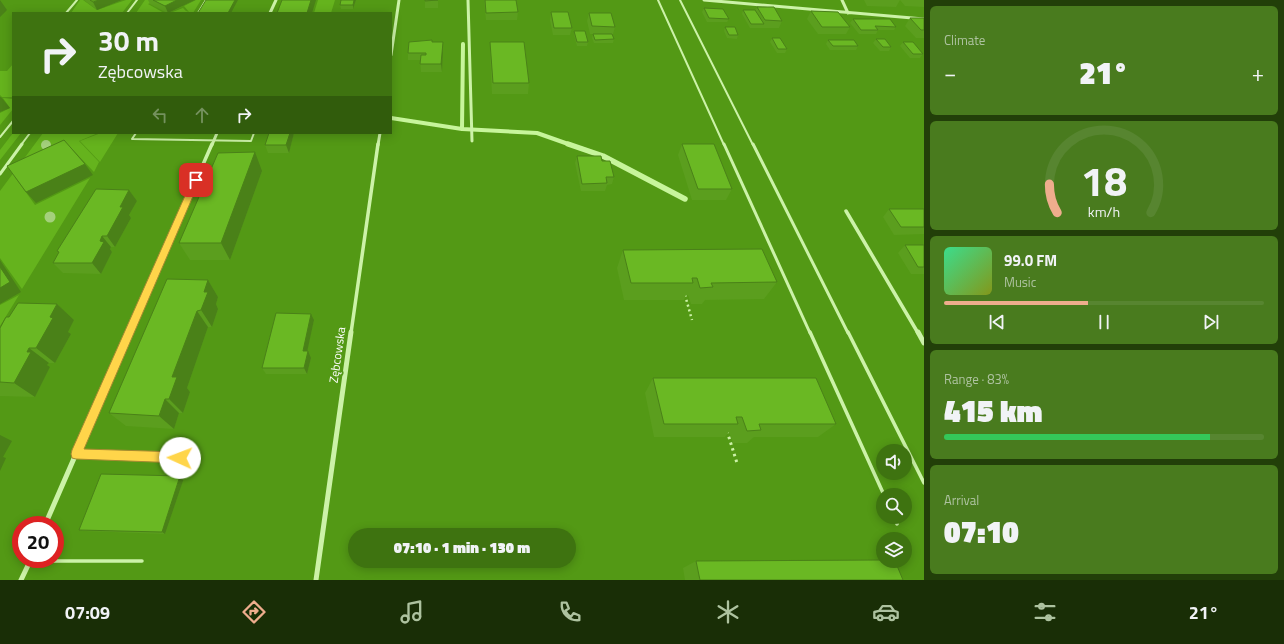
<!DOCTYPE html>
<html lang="en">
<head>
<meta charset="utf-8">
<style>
	:root { --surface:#3e7310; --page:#497b1e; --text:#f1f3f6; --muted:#adc29f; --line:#578530; --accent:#eead8d }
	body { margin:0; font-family:"Titillium Web",sans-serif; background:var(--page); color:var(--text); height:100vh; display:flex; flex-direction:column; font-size:15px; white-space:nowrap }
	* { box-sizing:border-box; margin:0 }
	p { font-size:13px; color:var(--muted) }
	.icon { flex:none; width:22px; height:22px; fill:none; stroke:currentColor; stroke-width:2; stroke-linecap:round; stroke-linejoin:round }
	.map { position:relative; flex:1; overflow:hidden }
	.drawer { display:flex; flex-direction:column; gap:6px; padding:6px; background:#223f09; width:360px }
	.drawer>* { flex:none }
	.top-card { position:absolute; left:12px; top:12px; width:380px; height:122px; border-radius:0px; box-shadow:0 2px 10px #0003; background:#3e7310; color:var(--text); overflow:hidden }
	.controls { position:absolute; left:876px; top:444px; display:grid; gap:8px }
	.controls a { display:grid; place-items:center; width:36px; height:36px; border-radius:50%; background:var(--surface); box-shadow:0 2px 10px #0003; font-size:20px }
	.speed { position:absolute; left:12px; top:516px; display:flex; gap:8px; font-size:20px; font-weight:700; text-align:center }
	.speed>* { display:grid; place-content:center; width:52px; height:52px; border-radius:50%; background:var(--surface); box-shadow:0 2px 10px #0003; line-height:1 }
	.speed .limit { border:6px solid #d22; background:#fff; color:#111 }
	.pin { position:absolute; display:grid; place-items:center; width:34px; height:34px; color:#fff; margin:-17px; border-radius:8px; box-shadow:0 2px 6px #0006 }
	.me { position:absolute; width:44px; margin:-22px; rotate:272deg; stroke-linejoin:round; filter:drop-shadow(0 0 3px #0008) }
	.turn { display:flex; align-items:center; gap:14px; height:84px; padding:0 20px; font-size:18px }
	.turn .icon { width:52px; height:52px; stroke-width:2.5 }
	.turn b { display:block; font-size:28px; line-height:34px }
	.lanes { display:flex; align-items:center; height:38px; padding:0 20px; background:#0003; justify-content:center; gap:20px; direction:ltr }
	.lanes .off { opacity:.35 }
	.big { font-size:30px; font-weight:800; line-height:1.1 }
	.drawer .tile { flex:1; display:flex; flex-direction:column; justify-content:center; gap:6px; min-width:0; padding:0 14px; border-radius:6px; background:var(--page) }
	.drawer .dial { align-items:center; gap:0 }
	.dial svg { height:104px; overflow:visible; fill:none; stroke:var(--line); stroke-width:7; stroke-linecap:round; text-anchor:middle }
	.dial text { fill:var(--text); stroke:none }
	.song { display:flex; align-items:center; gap:12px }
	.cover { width:48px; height:48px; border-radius:6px; background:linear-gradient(135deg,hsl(150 70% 55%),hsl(70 70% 35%)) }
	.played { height:4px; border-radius:2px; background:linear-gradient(90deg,var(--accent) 45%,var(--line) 45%) }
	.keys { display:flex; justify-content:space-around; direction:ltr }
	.heat { display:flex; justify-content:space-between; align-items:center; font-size:22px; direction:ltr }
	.charge { height:6px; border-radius:3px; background:linear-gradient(90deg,#34c759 83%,var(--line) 0) }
	.trip { position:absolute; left:348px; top:528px; width:228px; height:40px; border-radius:20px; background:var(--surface); box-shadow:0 2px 10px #0003; font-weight:800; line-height:40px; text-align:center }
	.dock { display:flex; height:64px; justify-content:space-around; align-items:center; background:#192e06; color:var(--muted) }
	.dock .icon { width:28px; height:28px }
	.dock .on { color:var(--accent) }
	.dock b { font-size:18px; color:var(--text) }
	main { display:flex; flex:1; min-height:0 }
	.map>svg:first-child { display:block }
</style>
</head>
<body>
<main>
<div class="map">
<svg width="924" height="580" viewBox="0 0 924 580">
	<rect width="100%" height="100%" fill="#539915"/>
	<path fill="#65b31d" d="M80,0H83L97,10L126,0H132L122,13H71Z
		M145,0H157L148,4L164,13H136Z
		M196,0H201L193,13H170L183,8L186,11L189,12L184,6Z
		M318,0H335L331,13H314Z
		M13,64V97H2L0,95V71H7Z
		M3,98L13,99V109L0,125V113L10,108Z
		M13,133H21L0,160V150Z
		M43,133H98L79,141L99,162L94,172L72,149L15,177L35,205L90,178L22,289L0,258V191Z
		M101,133H118L100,162L80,141Z
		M19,295L0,326V305Z"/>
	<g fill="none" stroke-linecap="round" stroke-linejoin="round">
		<path stroke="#c7f59b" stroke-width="4" d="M463,44L462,129L537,133L571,145
			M391,118L462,129"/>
		<path stroke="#c7f59b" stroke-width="5.5" d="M568,144L603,156L685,199"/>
		<path stroke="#ccf2a8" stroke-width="2.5" stroke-dasharray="2 3" stroke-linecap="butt" d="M685,295L692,320"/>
		<path stroke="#ccf2a8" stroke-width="3" stroke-dasharray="2.5 3.5" stroke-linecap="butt" d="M727,431L737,463"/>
		<path stroke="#ccf2a8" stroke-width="2" d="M658,0L724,145
			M680,0L753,145
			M66,13L77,0
			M127,13L137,0
			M198,13L206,0
			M136,133L132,139L251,141L254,133
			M0,137L13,121
			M21,145L30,133"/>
		<path stroke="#ccf2a8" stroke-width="3" d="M724,144L810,333
			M753,144L848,333
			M0,174L22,144"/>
		<path stroke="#ccf2a8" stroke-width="3.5" d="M810,332L884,495
			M848,332L924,483
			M76,454L180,458
			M894,517L897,524
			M30,561H142"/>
		<path stroke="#ccf2a8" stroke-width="3" d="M468,0L472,141
			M704,0L924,19
			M842,0L848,13
			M270,13L276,0
			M391,55L399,0
			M212,145L217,133
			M378,145L380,133"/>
		<path stroke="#ccf2a8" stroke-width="3.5" d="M846,211L918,333
			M129,333L212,144
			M351,333L378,144"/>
		<path stroke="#ccf2a8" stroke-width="5" d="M918,332L924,343
			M45,525L129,332
			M21,580L31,559
			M316,580L351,332"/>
	</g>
	<g fill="#a4d07c">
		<circle cx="46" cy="145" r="5"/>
		<circle cx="50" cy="217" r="5.5"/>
	</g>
	<path fill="#5b9e1e" d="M84,0H122L97,10Z
		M148,0H195L169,13H167L150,4Z
		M341,0H356L353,9H341L340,5Z
		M425,0H438V8H425Z
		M484,0H516L518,12L517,20H486Z
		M864,0H924V7L905,6L900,0L896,7L867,6Z
		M757,7L782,21L779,28H750L742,14L743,10L755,11Z
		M704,8L729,19L727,22H707L702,12Z
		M811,11L850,27L846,34H818L807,19Z
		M551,12L572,28L570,35H553L550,20Z
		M589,13L615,27L613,34H612L614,39L613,43H594L592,38L593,34H590L587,21Z
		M910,18H924V38H916L905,26Z
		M853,19L896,27L894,30H878L876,34H859L850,23Z
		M725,27L738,35L737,39L727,38L724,31Z
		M574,31L588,42L587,46H577L574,35Z
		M772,38L787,49L785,53H777L770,42Z
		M876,39L891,47L889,51H880L873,43Z
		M828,40L858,46L856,50H830L826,44Z
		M432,42L443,50L442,72H421L420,60H408V53Z
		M490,42L529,83L528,94H492L490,53Z
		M903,42L923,54L920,58H910L900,46Z
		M294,133L289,153H268L265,145Z
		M682,144L732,189L726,200H692L678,155Z
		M577,156L602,161L614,177L612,184L607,185L605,191H581L575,163Z
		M262,171L230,260H190L179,243Z
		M129,190L137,201L129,215L131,218L115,247H111L110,249L112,252L101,274L63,273L53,263L58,253L57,251Z
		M889,209H924V234L894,235L883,217Z
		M905,245H924V274H911L898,253Z
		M623,250L777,282L764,299L705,300L702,304H691L688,295H686L684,300H624L617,268Z
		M208,280L218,297L216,304L218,309L212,327H208L187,388L190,392L183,413H179L174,429L126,426L109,413Z
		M57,304L74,320L68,332L71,334L55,363H49L47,365L50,367L35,397L0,396V328L9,317Z
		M314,320L307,351L311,358L307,374H266L262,368Z
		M653,378L836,424L818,437H754L747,443H733L729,432L725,437H654L645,393Z
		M184,478L165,534L83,531L79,530Z
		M696,561L903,580H685L683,568Z"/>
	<path fill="#4a8118" d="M0,0L7,10L0,17Z
		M99,0H122L97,10L93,2Z
		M177,0H195L168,13L165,6Z
		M235,0H238L231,13H228Z
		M311,0H316L312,13H307Z
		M354,0H356L353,9V5Z
		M443,42V50L442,72L441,64Z
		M0,97H1L10,108L0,112Z
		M290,133H294L289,153L286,145Z
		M255,152L262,171L230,260L221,243Z
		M85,164L93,175L36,203L26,192Z
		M129,190L137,201L129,215L131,218L115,247L107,236L120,207Z
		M102,236L111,247L110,249L112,252L101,274L92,263L100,241Z
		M0,260L21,292L0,304Z
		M208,280L218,297L216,304L218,309L212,327L201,310L204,292Z
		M57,304L74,320L68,332L71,334L55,363L36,348L50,317Z
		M197,311L208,327L187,388L190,392L183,413L169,399L172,377Z
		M311,314L314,320L306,357L303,351Z
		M29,348L49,363L47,365L50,367L35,397L14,383L27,352Z
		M308,351L311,358L307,374L304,368Z
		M165,399L179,413L174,429L159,416Z
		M0,435L12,441L3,457L6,458L0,471Z
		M180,476L184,478L165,534L162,532Z"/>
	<path fill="#6ab823" stroke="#4a8118" d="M90,0H99L93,2Z
		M153,0H177L165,6Z
		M206,0H235L228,13H198Z
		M282,0H311L307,13H277Z
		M341,0H354L353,5H340Z
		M425,0H438L425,1Z
		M485,0H516L518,12L486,13Z
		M757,7H774L782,21L765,20Z
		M704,8L723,9L729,19L709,18Z
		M743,10H755L764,24H751Z
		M811,11L838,12L850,27H822Z
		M551,12H568L572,28H554Z
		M589,13H611L615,27L592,26Z
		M910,18H924V30H921Z
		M853,19H890L896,27L875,26L878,30H861Z
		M725,27H735L738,35H729Z
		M574,31H585L588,42H577Z
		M593,34H612L614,39L595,40Z
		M772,38H780L787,49H778Z
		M876,39H885L891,47H883Z
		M432,40V42H443L441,64H420L421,55H426V53H408L409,42Z
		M828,40H854L858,46H833Z
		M490,42H524L529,83H493Z
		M903,42H913L923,54H913Z
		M269,133H290L286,145H265Z
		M64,140L85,164L26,192L7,166Z
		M682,144H714L732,189H698Z
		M255,152L221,243H179L218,153Z
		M577,156H601L602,161H610L614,177H606L607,183L582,184Z
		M96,189L129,190L120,207H123L107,236H102L100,241L104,242L92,263H53L59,252L57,251Z
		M889,209H924V227H901Z
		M905,245H924V267H918Z
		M762,249L777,282L711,283L713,287L700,288L697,278H692L693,283H631L623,250Z
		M0,267L10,282L0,288Z
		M167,279L208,280L204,292H208L201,310L197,311L172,377H177L169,399H165L159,416L109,413Z
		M18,303L57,304L50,317L53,318L36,348H29L27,352H31L14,383L0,382V328L6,317H9Z
		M276,313L311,314L303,351H308L304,368H262Z
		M653,378H816L836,424H759L761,430L747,431L742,417H736L738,424H664Z
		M101,474L180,476L162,532L79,530Z
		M883,560V561H895L903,580H700L696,561Z"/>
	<path fill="#ffd54a" stroke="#a68a30" d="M196,177L200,180L84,449L180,452L184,454L185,458L184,461L180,463L76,459L72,458L71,454L72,450L192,180Z"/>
	<g text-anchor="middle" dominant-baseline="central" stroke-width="4" stroke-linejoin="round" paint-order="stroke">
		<g font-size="12" fill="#fff" stroke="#539915">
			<text transform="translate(337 355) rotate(-82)">Zębcowska</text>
		</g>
	</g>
</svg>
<div class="controls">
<a><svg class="icon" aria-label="sound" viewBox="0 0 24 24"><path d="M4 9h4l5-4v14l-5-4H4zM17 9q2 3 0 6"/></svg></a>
<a><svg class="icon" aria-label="search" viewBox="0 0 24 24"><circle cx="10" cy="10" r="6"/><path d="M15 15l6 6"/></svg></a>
<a><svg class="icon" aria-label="layers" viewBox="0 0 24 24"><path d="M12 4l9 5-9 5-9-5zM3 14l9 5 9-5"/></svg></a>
</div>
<div class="speed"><div class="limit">20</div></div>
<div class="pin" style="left:196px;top:180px;background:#d93025"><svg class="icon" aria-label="arrive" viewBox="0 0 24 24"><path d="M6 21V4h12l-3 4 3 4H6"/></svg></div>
<svg class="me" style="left:180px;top:458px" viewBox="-20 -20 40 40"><circle r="19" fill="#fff"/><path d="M0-13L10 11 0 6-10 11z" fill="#ffd54a"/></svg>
<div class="trip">07:10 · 1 min · 130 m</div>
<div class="top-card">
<div class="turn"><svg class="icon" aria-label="right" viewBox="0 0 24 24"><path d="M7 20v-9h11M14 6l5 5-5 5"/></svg><div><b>30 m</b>Zębcowska</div></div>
<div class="lanes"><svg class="icon off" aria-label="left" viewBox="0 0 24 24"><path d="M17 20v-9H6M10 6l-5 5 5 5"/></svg><svg class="icon off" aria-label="ahead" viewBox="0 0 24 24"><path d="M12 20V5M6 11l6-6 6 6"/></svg><svg class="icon" aria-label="right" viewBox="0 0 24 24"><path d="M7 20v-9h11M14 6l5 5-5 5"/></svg></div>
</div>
</div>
<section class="drawer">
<div class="tile"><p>Climate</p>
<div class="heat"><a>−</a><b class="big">21°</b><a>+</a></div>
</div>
<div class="tile dial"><svg viewBox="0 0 100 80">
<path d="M14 69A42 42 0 1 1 86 69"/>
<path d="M14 69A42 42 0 0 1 8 47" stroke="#eead8d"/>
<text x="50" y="56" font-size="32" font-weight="700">18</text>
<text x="50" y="72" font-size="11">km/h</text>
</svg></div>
<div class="tile">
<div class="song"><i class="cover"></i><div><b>99.0 FM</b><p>Music</p></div></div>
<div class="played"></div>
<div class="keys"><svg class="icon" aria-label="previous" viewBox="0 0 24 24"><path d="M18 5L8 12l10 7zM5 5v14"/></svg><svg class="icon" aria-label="pause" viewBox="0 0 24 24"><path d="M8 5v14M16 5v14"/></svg><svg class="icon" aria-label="next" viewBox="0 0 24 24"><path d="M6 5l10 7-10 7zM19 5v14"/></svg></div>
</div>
<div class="tile"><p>Range · 83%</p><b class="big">415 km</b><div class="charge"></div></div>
<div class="tile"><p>Arrival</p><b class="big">07:10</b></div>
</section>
</main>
<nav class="dock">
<b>07:09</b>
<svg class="icon on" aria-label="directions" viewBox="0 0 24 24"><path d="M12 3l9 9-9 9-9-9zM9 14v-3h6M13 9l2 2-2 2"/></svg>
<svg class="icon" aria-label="music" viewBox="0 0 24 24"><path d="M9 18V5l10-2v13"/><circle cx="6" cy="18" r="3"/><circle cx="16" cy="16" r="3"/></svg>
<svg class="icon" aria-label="phone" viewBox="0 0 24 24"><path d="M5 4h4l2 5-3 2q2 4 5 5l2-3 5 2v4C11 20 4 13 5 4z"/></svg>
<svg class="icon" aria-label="climate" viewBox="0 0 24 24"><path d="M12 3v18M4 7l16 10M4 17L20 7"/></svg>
<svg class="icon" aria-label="car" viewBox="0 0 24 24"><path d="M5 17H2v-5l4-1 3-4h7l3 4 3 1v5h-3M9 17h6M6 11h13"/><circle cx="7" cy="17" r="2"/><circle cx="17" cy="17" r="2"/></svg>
<svg class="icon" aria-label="filters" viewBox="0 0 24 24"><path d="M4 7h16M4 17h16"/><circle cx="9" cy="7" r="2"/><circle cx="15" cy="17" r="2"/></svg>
<b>21°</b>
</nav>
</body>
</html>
